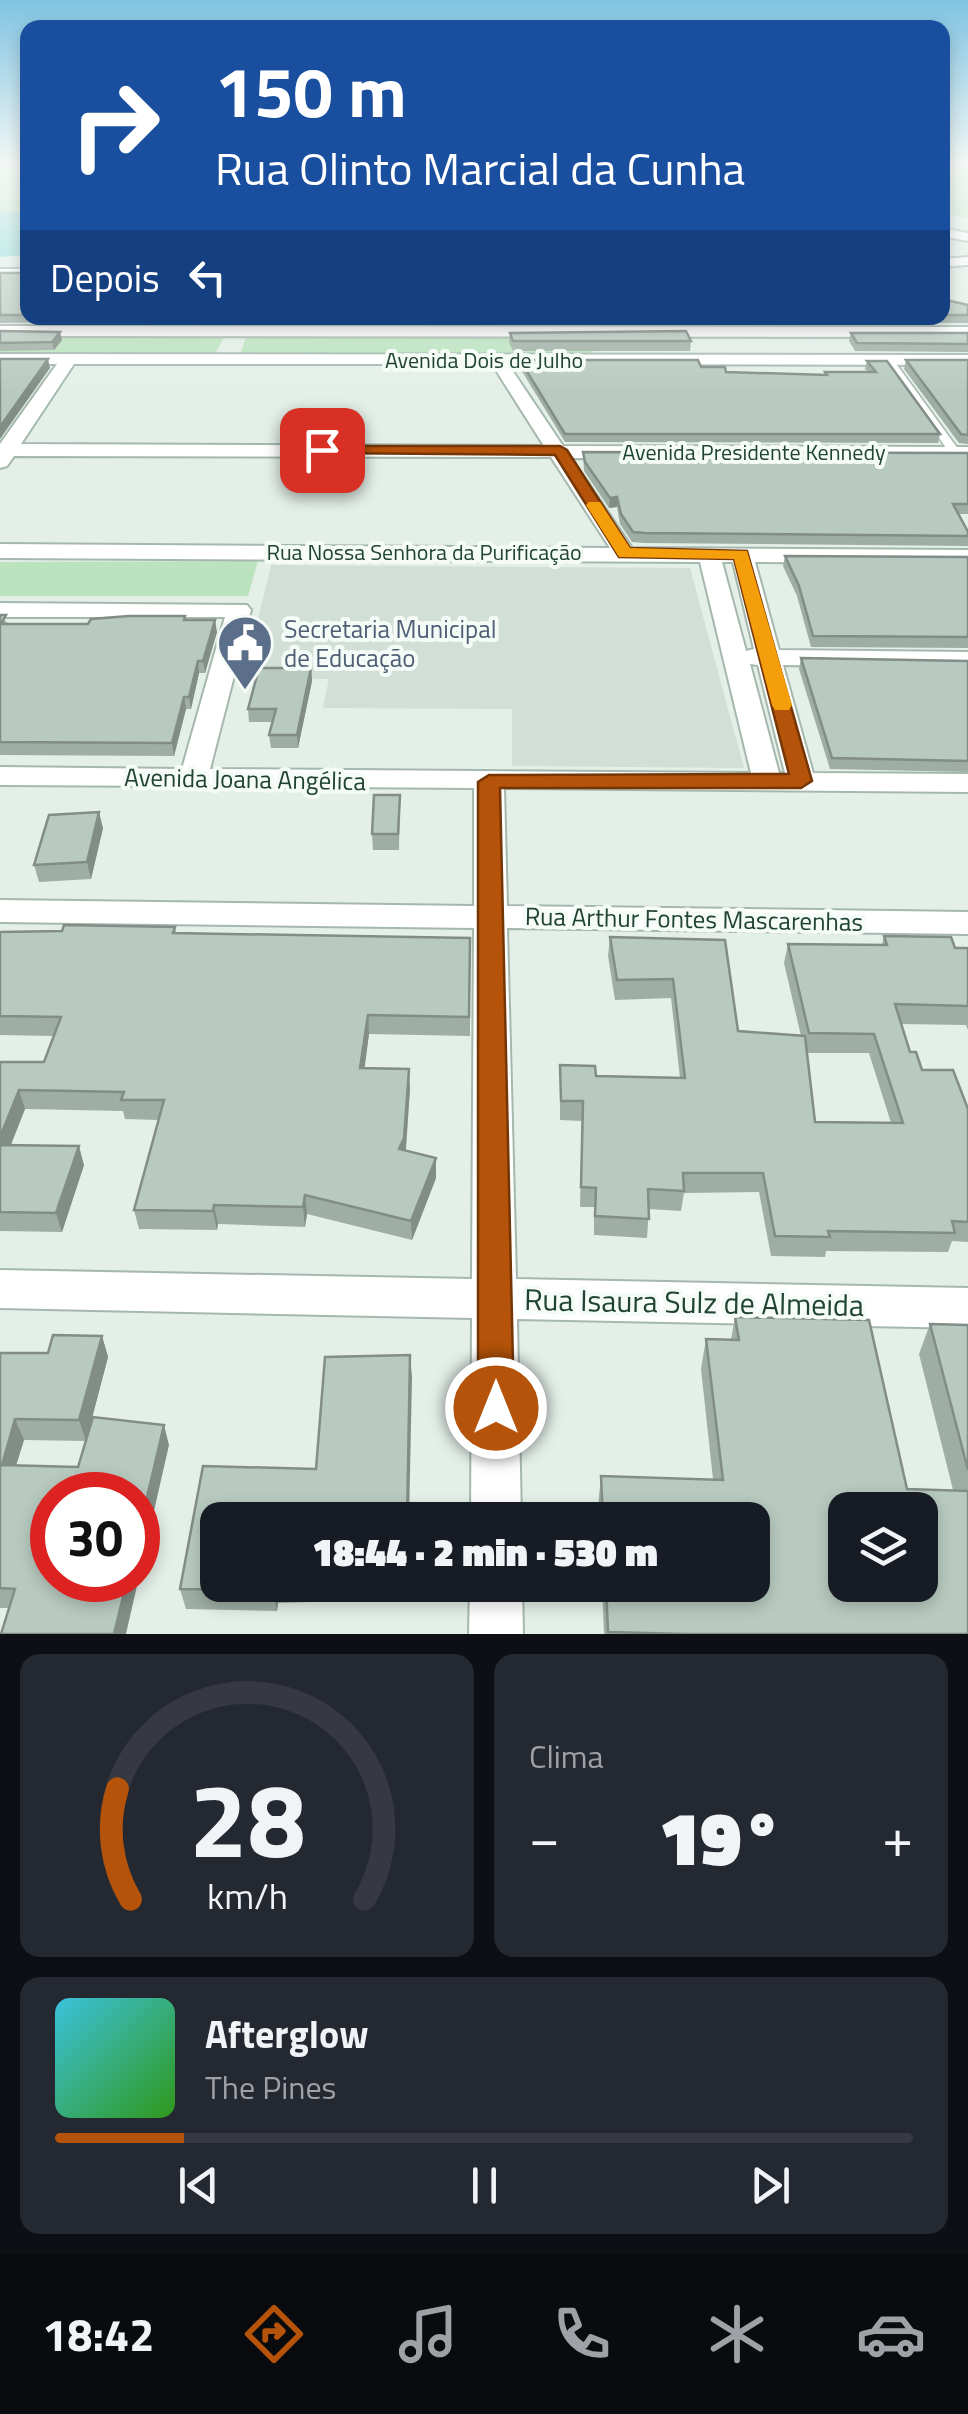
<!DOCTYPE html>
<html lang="pt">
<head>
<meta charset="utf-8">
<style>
	:root { --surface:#171b24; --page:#242831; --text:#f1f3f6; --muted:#9ea1a6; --line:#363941; --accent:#b45309 }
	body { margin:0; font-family:"Titillium Web",sans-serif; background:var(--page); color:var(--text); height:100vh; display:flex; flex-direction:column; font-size:38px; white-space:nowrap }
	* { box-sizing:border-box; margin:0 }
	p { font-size:32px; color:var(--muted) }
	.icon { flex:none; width:55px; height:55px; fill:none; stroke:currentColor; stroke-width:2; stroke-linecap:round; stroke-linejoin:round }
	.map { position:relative; height:1634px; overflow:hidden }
	.panel { display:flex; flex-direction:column; gap:20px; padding:20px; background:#0d0f14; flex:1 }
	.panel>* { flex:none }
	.hud { position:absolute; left:20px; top:20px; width:930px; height:305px; border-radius:20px; box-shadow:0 5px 15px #0003; background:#1a4fa0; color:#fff; overflow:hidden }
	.fabs { position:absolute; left:828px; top:1492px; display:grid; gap:20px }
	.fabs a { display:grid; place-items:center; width:110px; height:110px; border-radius:20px; background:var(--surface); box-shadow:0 5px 15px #0003; font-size:50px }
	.speed { position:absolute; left:30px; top:1472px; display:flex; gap:20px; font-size:50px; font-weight:700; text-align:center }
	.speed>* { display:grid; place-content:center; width:130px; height:130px; border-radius:50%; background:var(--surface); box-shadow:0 5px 15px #0003; line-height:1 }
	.speed .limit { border:15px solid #d22; background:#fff; color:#111 }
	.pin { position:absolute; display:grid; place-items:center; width:85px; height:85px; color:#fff; margin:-42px; border-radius:20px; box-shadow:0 5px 15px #0006 }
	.me { position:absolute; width:110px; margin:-55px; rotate:0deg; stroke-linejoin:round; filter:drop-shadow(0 0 8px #0008) }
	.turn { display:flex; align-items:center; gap:35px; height:210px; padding:0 30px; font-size:45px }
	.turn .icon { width:130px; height:130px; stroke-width:2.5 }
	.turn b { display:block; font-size:70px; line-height:85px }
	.then { display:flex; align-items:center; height:95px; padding:0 30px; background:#0003; gap:20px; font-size:38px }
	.big { font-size:75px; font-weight:800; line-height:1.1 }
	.panel .tile { flex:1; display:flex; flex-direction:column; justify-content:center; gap:15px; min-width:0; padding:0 35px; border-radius:20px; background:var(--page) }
	.panel .dial { align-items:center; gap:0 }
	.dial svg { height:260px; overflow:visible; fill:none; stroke:var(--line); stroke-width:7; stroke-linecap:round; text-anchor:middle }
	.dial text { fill:var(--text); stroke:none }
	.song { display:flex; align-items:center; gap:30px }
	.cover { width:120px; height:120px; border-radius:15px; background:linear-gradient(135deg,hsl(190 70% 55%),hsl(110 70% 35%)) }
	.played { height:10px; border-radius:5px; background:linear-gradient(90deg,var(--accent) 15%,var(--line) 15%) }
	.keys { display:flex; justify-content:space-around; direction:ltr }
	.heat { display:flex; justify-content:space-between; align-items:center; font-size:55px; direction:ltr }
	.panel .tiles { flex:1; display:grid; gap:20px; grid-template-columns:1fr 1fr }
	.tile:last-child { grid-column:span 2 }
	.trip { position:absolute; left:200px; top:1502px; width:570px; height:100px; border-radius:20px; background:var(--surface); box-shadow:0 5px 15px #0003; font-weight:800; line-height:100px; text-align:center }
	.dock { display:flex; height:160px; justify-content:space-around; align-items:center; background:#090b0e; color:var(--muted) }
	.dock .icon { width:70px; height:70px }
	.dock .selected { color:var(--accent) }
	.dock b { font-size:45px; color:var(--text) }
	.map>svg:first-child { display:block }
</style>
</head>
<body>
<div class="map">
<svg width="968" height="1634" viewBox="0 0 968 1634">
	<rect width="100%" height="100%" fill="#e4efe8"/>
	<path fill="#d1dfd6" d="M271,565L690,568L744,768L512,766V709L323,708L329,679L244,678Z"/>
	<path fill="#bae3be" d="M0,163H27V212H0Z
		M943,163H968V219L943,212Z
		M0,334L225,335L214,356H0Z
		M247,335L587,337L594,355L239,357Z
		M258,561L248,596H0V562Z"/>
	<path fill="#85dad8" d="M0,212H27V255L0,257Z"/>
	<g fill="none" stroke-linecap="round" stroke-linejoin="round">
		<g stroke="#a5b8ae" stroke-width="3">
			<path id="service" d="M886,358H892L961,453L959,455H951L884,360Z"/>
		</g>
		<g stroke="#a5b8ae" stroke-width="4">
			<path id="minor" d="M942,228L968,233V241L942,236Z
				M968,257V265L942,267V259Z
				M0,269H28V277H0Z
				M0,326L968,327V337L0,336Z
				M0,354L968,355V365L508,364L563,446L968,447V459L571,458L632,548L968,550V564L755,562L779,650L968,652V668L783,665L813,773L968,774V792L504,788L507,906L968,912V934L507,928L516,1279L968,1288V1328L517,1319L521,1520H471L472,1318L0,1308V1270L472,1279L474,928L0,922V900L474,906V788L0,785V767L182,769L225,617H0V603L247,605L251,610L210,769L751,773L700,562L0,558V544L610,548L551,457L14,456L7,466L0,468V444L57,364H0ZM74,364H492L544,446L21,444ZM722,562H733L754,649L746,651ZM750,664L758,665L785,773H779Z
				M470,1585H522L523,1634H469Z"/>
		</g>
		<use href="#service" fill="#fff" fill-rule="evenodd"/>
		<use href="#minor" fill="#fff" fill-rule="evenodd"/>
	</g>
	<path fill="#9eaea5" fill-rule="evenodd" d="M28,272V318H79L75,322L0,323V273H26Z
		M942,299L968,305V323L186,322L185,318H942Z
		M0,331L62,340L54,350L0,351Z
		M510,333L691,341L690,351H513L509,342Z
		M851,333H968V352L855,351L849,341Z
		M520,360L701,367L726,372L825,375V372H868L865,369L867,361L940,434L938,443L565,442L520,368Z
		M906,360H968V444L959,443L904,369Z
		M583,452L968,453V514H958L968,532V546L644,543L632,542L620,524L617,507L609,508L584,471Z
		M785,556L968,557V648L811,647L797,596L783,566Z
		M0,615L8,624H88L186,620L217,632L205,673H199L191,709H186L174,756L0,755Z
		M801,658L968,661V772L830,769L799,669Z
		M311,668L312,681L298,748H271L269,735L273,722H249L248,709Z
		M400,795L399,850H373L372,834Z
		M103,828L91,879L39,882L34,865Z
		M175,927L176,933L470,938V1036L369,1034L364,1068L410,1088L406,1151L436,1158V1178L412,1240L307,1214L305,1227L218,1224L217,1230L139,1229L134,1210L159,1120L125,1119L123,1111L25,1109L11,1145L84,1165L62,1232L0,1231V1062H44L54,1036L0,1035V932Z
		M884,936L955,948H968V1030L966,1025L901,1024L910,1052L922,1070L968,1109V1242L952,1241L948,1252L826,1251L825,1257L771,1256L759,1192L684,1193L681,1211L649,1209L647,1238L594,1235V1207H580L582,1121L560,1120V1065L596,1076L680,1078L671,998L615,1000L608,956L610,937L725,940L738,1031L801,1036L784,963L788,944L882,945ZM807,1053H869L891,1123L815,1122Z
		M735,1317L907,1489L953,1490L919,1354L930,1324L968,1325V1634H604L602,1585H752V1520H599L598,1506L601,1476L713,1479L701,1369L706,1339L731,1340Z
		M102,1336L108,1357L86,1441L24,1440L16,1465L78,1467L169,1445L9,1608H0V1353H48Z
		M412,1377L218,1585H407V1599L278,1603L277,1611L186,1609L180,1589L316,1469Z"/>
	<path fill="#818d86" d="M60,332L62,340L54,350L52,342Z
		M48,359L50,368L0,439V427Z
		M617,497V507L609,508L610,498Z
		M215,620L217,632L205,673L203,661Z
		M198,661L199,673L191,709L189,697Z
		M311,668L312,681L298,748L297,735Z
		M184,697L186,709L174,756L172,743Z
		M99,812L103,828L91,879L87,862Z
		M368,1015L369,1034L362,1088L360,1068Z
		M409,1069L410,1088L405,1158L399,1149Z
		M19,1090L25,1109L3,1164L0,1154V1137Z
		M79,1146L84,1165L62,1232L56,1213Z
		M436,1158V1178L412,1240L411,1221Z
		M305,1195L307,1214L305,1227L303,1207Z
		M214,1205L218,1224L217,1230L213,1211Z
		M102,1336L108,1357L86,1441L79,1420Z
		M410,1355L412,1377L409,1520H407Z
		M15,1419L24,1440L10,1485L2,1465Z
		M164,1425L169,1445L126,1634H114L127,1580H138V1535Z
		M274,1585L278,1603L277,1611L273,1590Z"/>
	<path fill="#b8cac0" stroke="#818d86" stroke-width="2.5" fill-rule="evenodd" d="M28,272V315H0V273H26Z
		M942,299L968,305V315H942Z
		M0,331L60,332L52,342L0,343Z
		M686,331L691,341H513L510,333Z
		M851,333H968V344L857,343Z
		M0,359H48L0,427Z
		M520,360H698L701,367H725L726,372L827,375L825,372H876L867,361H887L940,434H565Z
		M906,360H968V435L961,434Z
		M583,452L968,453V504H953L968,532V536L645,533L633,532L621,514L617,497L610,498L585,462Z
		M785,556L968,557V637L813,636L799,586Z
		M0,615H6L1,624H88L91,619L129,616H185L184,620H215L203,661H198L189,697H184L172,743L0,742Z
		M801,658L968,661V761L832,758Z
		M259,668H311L297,735H269L276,709H248Z
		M374,795H400L398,834H372Z
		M99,812L87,862L34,865L49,815Z
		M64,925L175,927L173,933L470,938L469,1017L368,1015L360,1068L409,1069L404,1138L399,1149L436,1158L411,1221L305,1195L303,1207L214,1205L213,1211L134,1210L164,1100H121L124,1092L19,1090L0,1137V1062H44L61,1017L0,1016V932L62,931Z
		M884,936L951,937L955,948H968V1006L895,1004L910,1052H916L922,1070H953L968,1109V1222L952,1221L955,1233L828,1231L830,1237L775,1236L763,1173H683L684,1191L648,1189L649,1219L595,1216L596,1188L581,1187L583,1101H561L560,1065L595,1066L596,1076L685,1078L673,979L617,980L610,937L725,940L738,1031L805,1036L815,1122L903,1123L874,1034L809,1033L788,944L887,945Z
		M0,1145L79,1146L56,1213L0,1212Z
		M735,1317L869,1320L907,1489L968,1491V1634H686L608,1632L606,1585H752V1520H603L601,1476L723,1480L706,1339L739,1340ZM845,1510H920V1585H845Z
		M930,1324L968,1325V1470Z
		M53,1335L102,1336L79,1420L15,1419L2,1465L78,1467L93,1417L164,1425L138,1535V1495H52V1580H127L114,1634H1L15,1589L0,1588V1353H48Z
		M410,1355L407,1520H218V1585H274L273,1590L180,1589L203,1466L316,1469L325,1357Z"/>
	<linearGradient id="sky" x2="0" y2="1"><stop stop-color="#80c3e2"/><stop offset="0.42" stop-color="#f3f8f5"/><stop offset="1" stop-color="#f3f8f5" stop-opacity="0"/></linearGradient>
	<rect width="968" height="392" fill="url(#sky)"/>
	<path fill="#b45309" stroke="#753606" stroke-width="2.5" d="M322,446H560L567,450L630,548L747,551L812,781L801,788H500L514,1408L508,1420L496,1425L483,1420L478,1408V782L489,775L789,774L734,559L619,557L555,455L317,453L315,450Z"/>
	<path fill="#f59e0b" d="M589,502H600L630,548L747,551L792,705L789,710H775L772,705L734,559L619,557L586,505Z"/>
	<defs>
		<g id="civic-pin" transform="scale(2.875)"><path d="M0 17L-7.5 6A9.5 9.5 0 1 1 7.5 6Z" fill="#5c6f8a" stroke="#f5fbf7"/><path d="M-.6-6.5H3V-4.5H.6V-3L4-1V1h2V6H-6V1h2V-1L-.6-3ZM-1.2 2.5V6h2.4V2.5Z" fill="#fff"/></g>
	</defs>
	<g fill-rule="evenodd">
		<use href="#civic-pin" x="245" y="643"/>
	</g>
	<g text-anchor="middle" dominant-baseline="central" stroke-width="8" stroke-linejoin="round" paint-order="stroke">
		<g font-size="22" fill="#204334" stroke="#f5fbf7">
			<text x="484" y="360">Avenida Dois de Julho</text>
			<text x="754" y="452">Avenida Presidente Kennedy</text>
			<text x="424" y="552">Rua Nossa Senhora da Purificação</text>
		</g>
		<g font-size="25" fill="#4e5e75" stroke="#f5fbf7" text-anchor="start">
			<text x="284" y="629">Secretaria Municipal<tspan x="284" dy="29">de Educação</tspan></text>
		</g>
		<g font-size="25" fill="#204334" stroke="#f5fbf7">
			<text transform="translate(245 779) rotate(1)">Avenida Joana Angélica</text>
			<text transform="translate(694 919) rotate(1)">Rua Arthur Fontes Mascarenhas</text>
		</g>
		<g font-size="30" fill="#204334" stroke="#f5fbf7">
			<text transform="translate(694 1302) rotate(1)">Rua Isaura Sulz de Almeida</text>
		</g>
	</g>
</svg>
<div class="fabs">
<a><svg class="icon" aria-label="layers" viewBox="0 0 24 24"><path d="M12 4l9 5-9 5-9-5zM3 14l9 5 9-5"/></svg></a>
</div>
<div class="speed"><div class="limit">30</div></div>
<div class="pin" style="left:322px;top:450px;background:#d93025"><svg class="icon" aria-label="arrive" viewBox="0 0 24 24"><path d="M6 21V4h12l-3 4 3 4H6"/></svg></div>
<svg class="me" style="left:496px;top:1408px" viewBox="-20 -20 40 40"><circle r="17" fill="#b45309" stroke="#fff" stroke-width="3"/><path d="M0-11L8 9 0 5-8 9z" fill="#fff"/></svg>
<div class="trip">18:44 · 2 min · 530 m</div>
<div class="hud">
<div class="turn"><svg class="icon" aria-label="right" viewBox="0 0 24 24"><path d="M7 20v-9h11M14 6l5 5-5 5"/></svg><div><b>150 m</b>Rua Olinto Marcial da Cunha</div></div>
<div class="then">Depois<svg class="icon" aria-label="left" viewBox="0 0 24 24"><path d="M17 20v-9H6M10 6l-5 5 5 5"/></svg></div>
</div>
</div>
<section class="panel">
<div class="tiles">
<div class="tile dial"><svg viewBox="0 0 100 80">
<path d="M14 69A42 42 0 1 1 86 69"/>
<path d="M14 69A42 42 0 0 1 10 35" stroke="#b45309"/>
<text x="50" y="56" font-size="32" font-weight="700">28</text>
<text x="50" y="72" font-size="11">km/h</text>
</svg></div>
<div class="tile"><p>Clima</p>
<div class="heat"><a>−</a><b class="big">19°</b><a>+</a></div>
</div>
<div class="tile">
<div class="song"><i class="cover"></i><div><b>Afterglow</b><p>The Pines</p></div></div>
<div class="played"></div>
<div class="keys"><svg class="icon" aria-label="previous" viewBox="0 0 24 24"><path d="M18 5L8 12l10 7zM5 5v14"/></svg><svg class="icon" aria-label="pause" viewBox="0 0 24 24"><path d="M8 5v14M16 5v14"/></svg><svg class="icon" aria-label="next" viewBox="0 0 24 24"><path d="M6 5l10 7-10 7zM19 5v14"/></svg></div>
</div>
</div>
</section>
<nav class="dock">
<b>18:42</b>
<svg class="icon selected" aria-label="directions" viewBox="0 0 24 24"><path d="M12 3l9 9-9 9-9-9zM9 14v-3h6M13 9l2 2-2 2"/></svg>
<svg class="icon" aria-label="music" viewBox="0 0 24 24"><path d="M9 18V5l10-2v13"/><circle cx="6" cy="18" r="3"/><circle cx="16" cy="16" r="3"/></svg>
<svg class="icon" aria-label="phone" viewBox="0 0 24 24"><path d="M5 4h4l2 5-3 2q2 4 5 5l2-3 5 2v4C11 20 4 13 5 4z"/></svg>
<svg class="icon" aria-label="climate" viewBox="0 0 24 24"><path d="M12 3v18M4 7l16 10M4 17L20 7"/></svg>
<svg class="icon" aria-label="car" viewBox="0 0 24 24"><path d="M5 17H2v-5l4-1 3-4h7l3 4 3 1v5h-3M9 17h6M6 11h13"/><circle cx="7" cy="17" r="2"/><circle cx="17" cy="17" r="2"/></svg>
</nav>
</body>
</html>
